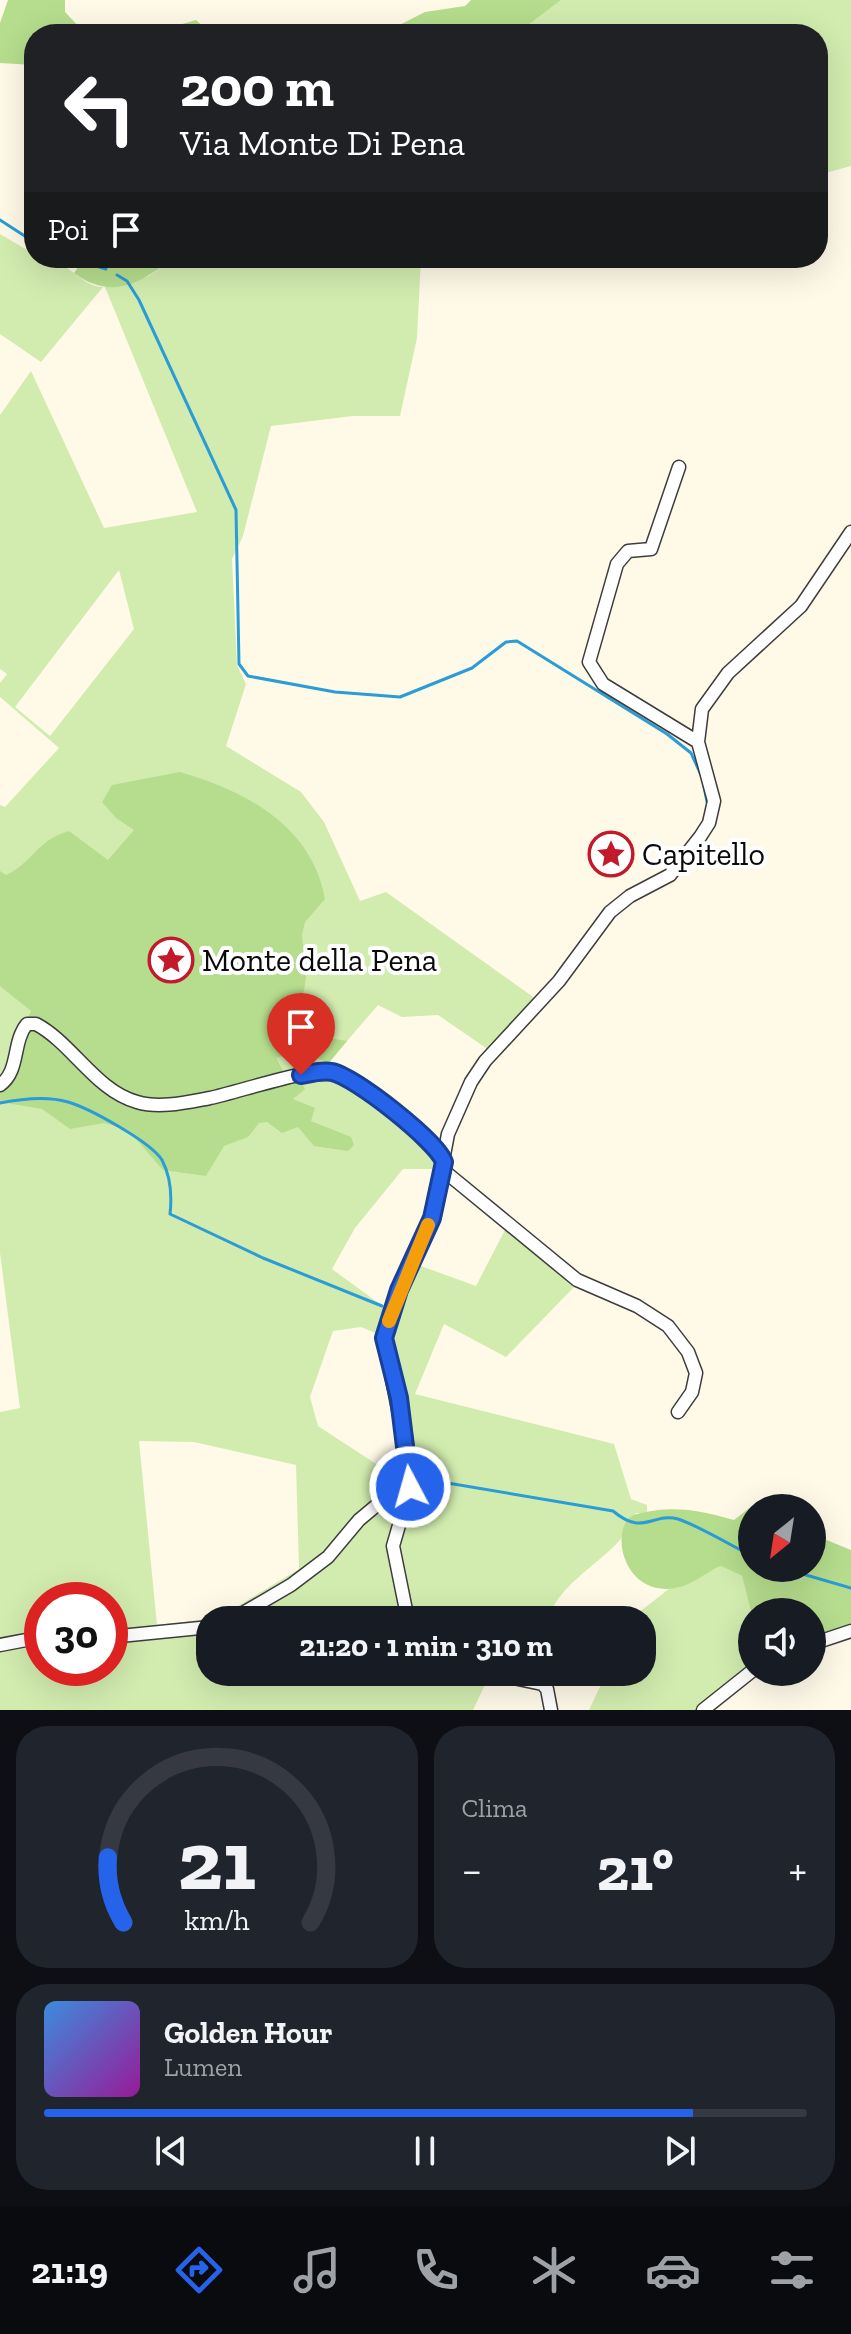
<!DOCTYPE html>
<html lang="it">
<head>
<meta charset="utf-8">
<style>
	:root { --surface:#171b24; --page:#20242c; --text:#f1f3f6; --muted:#9ea1a6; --line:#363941; --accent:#2563eb }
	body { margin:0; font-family:"Zilla Slab",serif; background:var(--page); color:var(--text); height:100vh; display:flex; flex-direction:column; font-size:30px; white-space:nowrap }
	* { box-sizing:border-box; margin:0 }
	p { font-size:26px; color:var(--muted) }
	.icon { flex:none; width:44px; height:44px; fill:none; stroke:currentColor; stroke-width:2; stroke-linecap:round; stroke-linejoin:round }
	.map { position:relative; height:1710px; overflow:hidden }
	.panel { display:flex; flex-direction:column; gap:16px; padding:16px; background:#0d0f14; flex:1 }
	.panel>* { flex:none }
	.top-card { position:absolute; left:24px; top:24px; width:804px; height:244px; border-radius:32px; box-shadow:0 8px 32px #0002; background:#202124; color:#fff; overflow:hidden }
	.needle { width:52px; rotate:210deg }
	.fabs { position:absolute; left:738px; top:1494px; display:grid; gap:16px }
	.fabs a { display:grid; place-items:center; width:88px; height:88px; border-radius:50%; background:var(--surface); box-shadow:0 8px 32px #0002; font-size:40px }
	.speed { position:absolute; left:24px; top:1582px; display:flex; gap:16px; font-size:40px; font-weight:700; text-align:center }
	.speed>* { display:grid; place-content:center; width:104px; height:104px; border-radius:50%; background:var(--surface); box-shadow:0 8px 32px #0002; line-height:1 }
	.speed .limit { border:12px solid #d22; background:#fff; color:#111 }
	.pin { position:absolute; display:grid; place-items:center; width:68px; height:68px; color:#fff; margin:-82px -34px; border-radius:50% 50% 50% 0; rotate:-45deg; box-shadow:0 0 8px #0007 }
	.pin .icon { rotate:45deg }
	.me { position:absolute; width:88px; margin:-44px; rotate:354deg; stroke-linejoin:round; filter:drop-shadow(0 0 6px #0008) }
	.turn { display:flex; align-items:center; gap:28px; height:168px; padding:0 24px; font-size:36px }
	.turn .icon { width:104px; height:104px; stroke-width:2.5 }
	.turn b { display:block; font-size:56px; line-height:68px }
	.then { display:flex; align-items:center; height:76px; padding:0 24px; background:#0003; gap:16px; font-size:30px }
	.big { font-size:60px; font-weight:700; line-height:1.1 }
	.panel .card { flex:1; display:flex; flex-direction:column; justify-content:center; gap:12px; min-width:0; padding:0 28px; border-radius:32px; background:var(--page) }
	.panel .dial { align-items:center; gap:0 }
	.dial svg { height:208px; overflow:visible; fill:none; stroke:var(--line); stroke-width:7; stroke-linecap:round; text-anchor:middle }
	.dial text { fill:var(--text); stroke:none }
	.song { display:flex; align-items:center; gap:24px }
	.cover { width:96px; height:96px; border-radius:12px; background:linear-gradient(135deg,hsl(210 70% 55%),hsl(300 70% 35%)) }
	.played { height:8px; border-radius:4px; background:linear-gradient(90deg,var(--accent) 85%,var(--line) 85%) }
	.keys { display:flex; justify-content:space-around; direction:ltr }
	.heat { display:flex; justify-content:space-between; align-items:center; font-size:44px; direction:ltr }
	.panel .tiles { flex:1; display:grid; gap:16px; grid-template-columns:1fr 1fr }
	.card:last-child { grid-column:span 2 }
	.trip { position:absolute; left:196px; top:1606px; width:460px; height:80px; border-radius:32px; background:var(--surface); box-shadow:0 8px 32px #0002; font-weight:700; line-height:80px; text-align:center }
	.tab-bar { display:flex; height:128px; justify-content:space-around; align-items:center; background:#090b0e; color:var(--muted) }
	.tab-bar .icon { width:56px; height:56px }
	.tab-bar .selected { color:var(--accent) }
	.tab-bar b { font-size:36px; color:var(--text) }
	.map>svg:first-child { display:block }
</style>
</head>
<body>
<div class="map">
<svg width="851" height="1710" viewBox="0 0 851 1710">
	<rect width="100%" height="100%" fill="#fff9e8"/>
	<path fill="#d2ecaf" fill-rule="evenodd" d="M561,0H851V166L818,175V34H509L531,23Z
		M0,234L34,254V258C71,258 79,287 103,287L41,362L0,334Z
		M174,258H421L417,338L400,416H353L271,426L243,536L232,559L237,665L246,684L226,746L301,792L324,822L360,901L386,892L536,999L489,1050L438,1015L402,1017L378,1005L328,1063L450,1149L447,1169H403L355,1228L332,1269L391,1312L410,1262L476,1286L506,1228L578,1283L506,1357L444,1324L415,1394L614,1444L631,1499L647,1505V1514L636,1513C626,1522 627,1531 620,1540C599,1564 556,1587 548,1620H215L299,1569L296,1465L194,1442L139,1441L157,1625L209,1619L213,1620L210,1672H491L473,1710H0V1412L20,1408L0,1253V805L5,807L59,748L0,697V683L7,674L0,669V415L31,371L104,528L197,512L105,287L149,276ZM119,570L134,629L50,736L15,707ZM361,1327L380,1335L377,1346L404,1466L399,1479L318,1426L310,1397L333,1331ZM42,1600H110V1668H42Z
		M721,1566L742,1576L752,1616V1665C728,1678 725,1695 705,1710H589L607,1672H642V1620H634L637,1614L670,1588H678Z"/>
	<path fill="#b6dd8d" d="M8,0H65V12L84,32L165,29L196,20L211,34H34V65L0,63V23Z
		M471,0H561L531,23L509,34H382L425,12L465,6Z
		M85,258H174C140,283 112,301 74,273Z
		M180,772C246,791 312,826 325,899L305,922L302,935L306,978L299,1018L300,1027L309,1035L347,1041L328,1064C310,1052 296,1052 276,1058L291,1085L301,1081L305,1089L293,1099L315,1108L311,1121L351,1137L354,1145L348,1151L314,1146L298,1127L282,1133L267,1122L259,1123L248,1137L224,1146L206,1176L163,1170L128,1130L104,1123L70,1129L42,1109L0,1102V1090C18,1066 26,1061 21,1032L31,1011L0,986V871L6,875C34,862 35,841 69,831L108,860L134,830L116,818L102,802L112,785Z
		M757,1502L766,1508H752V1568H812V1534L851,1550V1624L812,1638V1612H752V1616L742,1576L721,1566C707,1572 690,1586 676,1588C619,1598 608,1520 637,1514C676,1505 697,1510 734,1520Z"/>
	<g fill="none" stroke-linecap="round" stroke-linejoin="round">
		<path stroke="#2a9cd7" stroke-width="3" d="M0,220L34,242
			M70,258L106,269
			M117,275L127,281L139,300L236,510L239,664L248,676L335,692L400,697L472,668L506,642L517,641L667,734L691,753L701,775
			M704,786L707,802
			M0,1103C20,1099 48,1096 68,1102C89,1108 151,1142 162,1160C171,1177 172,1196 170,1214L263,1258L382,1306
			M390,1341L397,1316
			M399,1383L408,1409L418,1478L613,1511C644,1537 652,1512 678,1519C697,1525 732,1546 752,1556
			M782,1568L851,1588"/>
		<g stroke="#3d3d3d" stroke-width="15">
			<path id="minor" d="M679,467L651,549L628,551L617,564L589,662L603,684L698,742
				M0,1085C20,1071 12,1042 27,1024H36C72,1043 96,1091 137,1102C160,1109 188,1102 210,1098C238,1092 306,1069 330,1071C364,1075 416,1132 442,1155
				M443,1170L577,1280L637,1306L668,1326L688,1352L696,1373L692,1392L678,1412
				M231,1620L291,1585L328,1557L359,1520L402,1484L408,1469
				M408,1620L393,1546L410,1487L408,1460L384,1338L399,1290L432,1218L448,1134L471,1082L485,1061L559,981L610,912L630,896L670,875L700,837L709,823L714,801L698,742L702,709L728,673L801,606L851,532
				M110,1637L210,1627
				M812,1644L851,1631
				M0,1645L42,1637
				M486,1672L542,1684L547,1689L551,1710
				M703,1710L752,1671"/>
		</g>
		<use href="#minor" stroke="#fff" stroke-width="12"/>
	</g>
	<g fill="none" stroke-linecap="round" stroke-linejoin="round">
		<g stroke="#184099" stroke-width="20">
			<path id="route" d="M301,1075C311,1073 322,1070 332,1072C354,1076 438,1142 444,1162L432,1218L399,1290L384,1338L399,1398L410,1487"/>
		</g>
		<use href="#route" stroke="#2563eb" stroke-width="14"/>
		<path stroke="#f59e0b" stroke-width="14" d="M389,1321L428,1225"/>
	</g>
	<defs>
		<g id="sight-ring" transform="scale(2.3)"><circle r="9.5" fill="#fff" stroke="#c31a2b" stroke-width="1.5"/><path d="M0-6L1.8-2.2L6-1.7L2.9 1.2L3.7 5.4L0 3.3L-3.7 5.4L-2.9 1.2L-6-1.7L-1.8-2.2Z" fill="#c31a2b"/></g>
	</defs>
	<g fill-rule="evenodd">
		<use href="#sight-ring" x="611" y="854"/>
		<use href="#sight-ring" x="171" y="960"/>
	</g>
	<g text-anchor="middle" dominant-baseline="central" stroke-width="8" stroke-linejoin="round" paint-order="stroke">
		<g font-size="32" fill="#0a0a0a" stroke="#fff" text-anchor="start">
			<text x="642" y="854">Capitello</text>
			<text x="202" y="960">Monte della Pena</text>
		</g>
	</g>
</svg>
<div class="fabs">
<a><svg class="needle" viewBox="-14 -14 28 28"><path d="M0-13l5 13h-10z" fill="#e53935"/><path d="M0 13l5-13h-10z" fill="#9ea1a6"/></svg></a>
<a><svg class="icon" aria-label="sound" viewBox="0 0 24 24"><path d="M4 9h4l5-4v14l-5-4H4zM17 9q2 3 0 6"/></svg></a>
</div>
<div class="speed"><div class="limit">30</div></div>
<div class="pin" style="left:301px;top:1075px;background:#d93025"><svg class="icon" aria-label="arrive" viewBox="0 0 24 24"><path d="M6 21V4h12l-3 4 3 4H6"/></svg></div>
<svg class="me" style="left:410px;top:1487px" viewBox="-20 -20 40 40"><circle r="17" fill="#2563eb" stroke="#fff" stroke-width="3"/><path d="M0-11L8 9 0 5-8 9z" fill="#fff"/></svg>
<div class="trip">21:20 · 1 min · 310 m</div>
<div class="top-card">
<div class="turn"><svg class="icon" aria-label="left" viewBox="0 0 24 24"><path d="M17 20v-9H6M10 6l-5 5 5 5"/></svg><div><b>200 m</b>Via Monte Di Pena</div></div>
<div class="then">Poi<svg class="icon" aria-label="arrive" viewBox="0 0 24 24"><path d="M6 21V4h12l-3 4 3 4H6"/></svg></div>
</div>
</div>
<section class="panel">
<div class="tiles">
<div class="card dial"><svg viewBox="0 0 100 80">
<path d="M14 69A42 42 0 1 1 86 69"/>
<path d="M14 69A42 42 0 0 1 8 44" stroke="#2563eb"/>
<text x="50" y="56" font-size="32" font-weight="700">21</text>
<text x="50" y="72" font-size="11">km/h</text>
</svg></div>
<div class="card"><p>Clima</p>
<div class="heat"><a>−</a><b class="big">21°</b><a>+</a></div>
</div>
<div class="card">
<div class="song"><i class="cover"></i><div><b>Golden Hour</b><p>Lumen</p></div></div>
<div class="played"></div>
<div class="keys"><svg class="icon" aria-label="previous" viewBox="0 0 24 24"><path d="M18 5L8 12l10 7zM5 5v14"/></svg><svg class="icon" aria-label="pause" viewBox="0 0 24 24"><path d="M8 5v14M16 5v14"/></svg><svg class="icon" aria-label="next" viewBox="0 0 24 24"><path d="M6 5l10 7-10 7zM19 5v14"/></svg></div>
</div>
</div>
</section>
<nav class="tab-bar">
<b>21:19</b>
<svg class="icon selected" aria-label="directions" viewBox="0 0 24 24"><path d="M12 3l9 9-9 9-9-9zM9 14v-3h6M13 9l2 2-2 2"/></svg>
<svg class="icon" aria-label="music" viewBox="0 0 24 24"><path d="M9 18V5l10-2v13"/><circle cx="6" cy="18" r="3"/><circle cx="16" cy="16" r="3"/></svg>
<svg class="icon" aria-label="phone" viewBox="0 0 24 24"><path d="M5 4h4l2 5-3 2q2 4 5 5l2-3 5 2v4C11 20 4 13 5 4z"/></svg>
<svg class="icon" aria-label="climate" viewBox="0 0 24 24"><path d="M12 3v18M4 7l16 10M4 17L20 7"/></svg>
<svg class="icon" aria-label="car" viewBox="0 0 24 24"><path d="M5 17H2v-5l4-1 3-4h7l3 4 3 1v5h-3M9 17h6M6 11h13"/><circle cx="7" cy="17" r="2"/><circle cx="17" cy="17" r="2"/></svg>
<svg class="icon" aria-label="filters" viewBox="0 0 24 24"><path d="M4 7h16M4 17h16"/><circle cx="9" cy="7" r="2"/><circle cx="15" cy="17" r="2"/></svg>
</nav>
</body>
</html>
